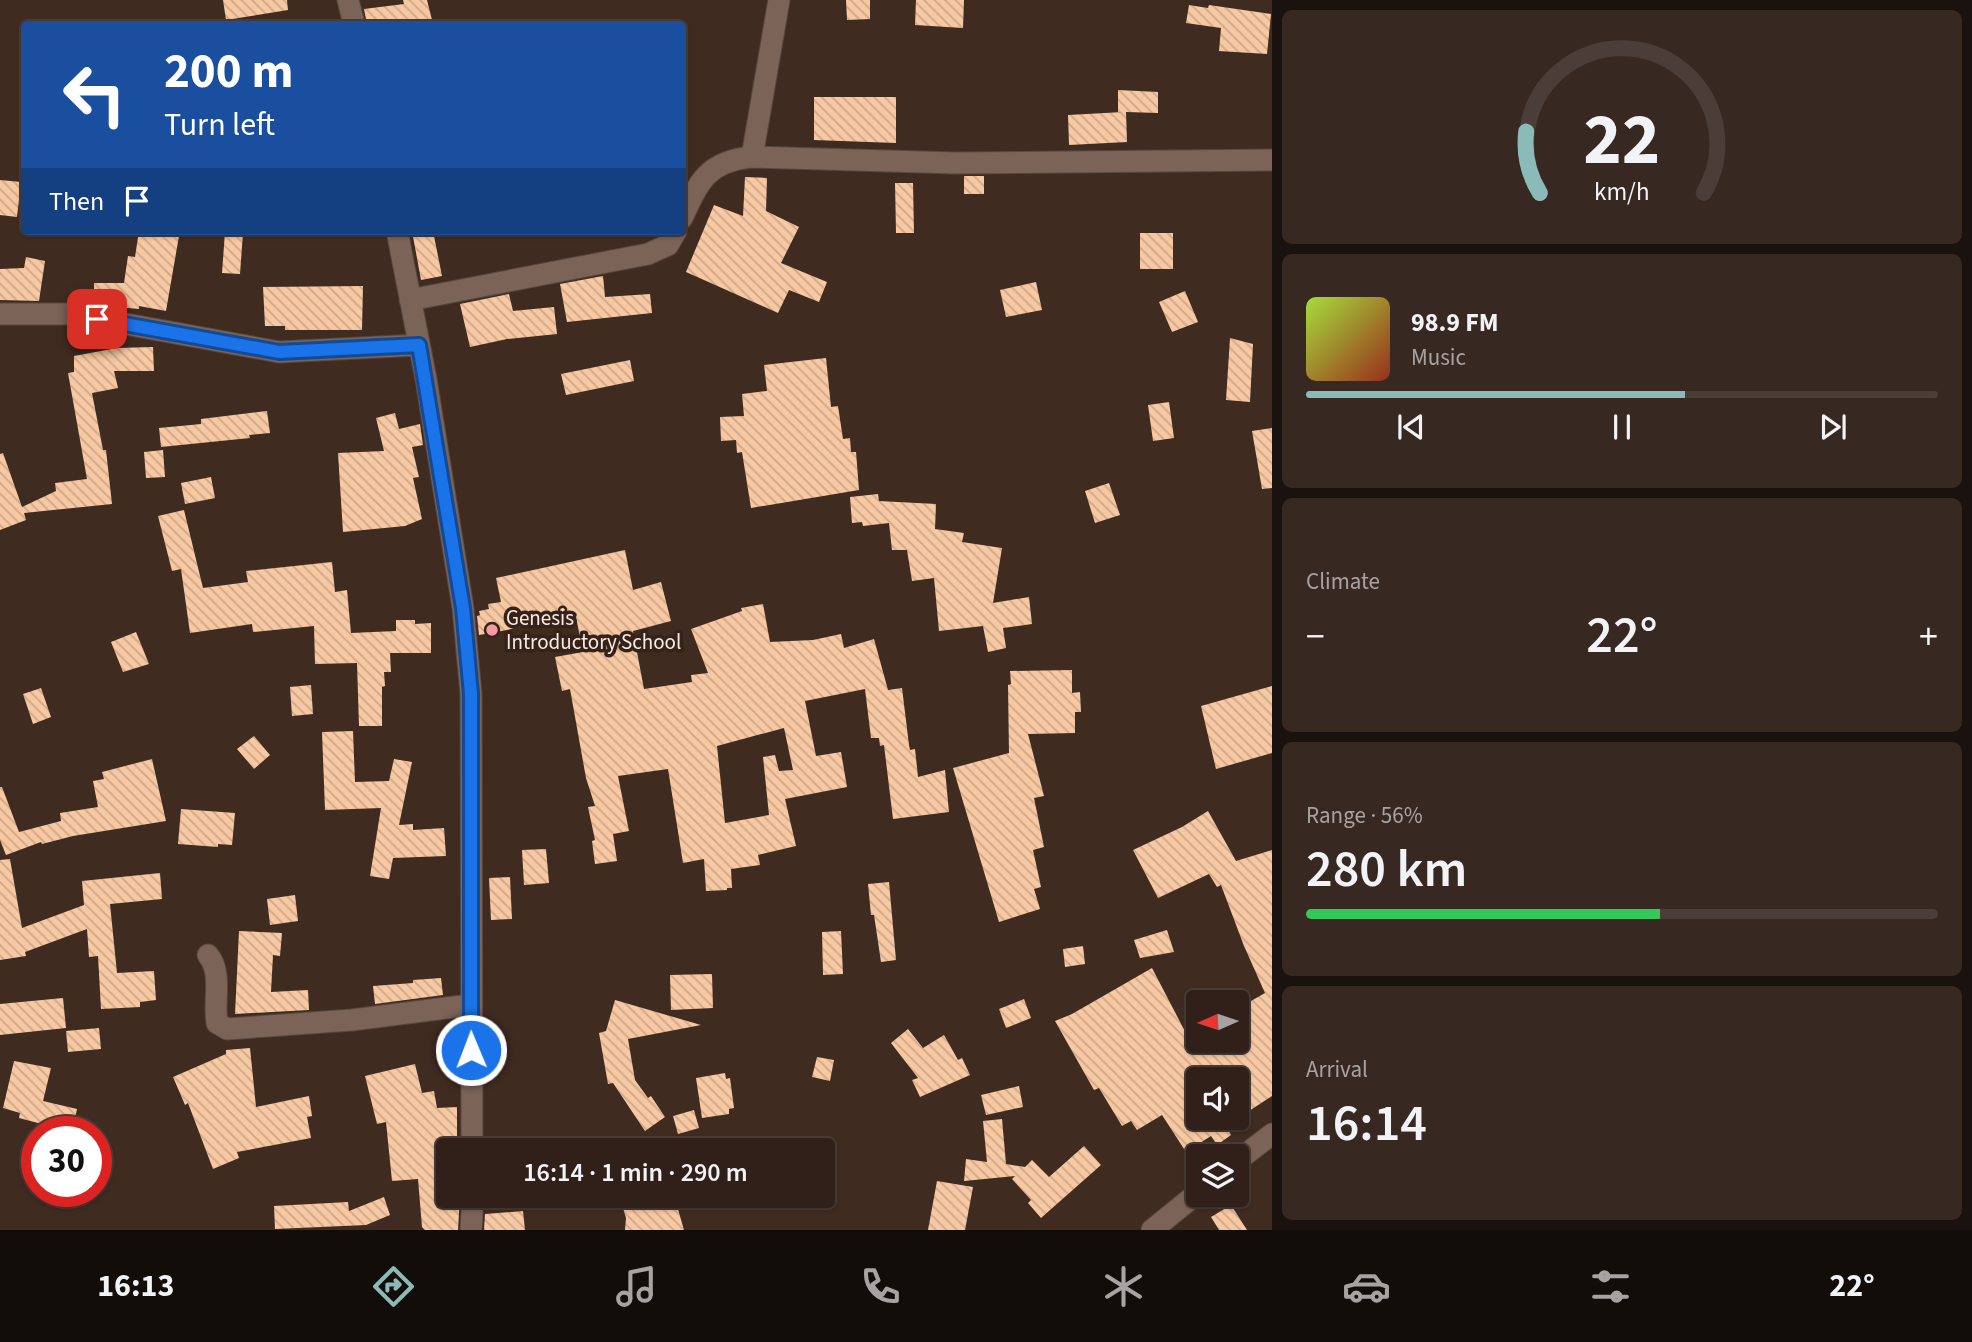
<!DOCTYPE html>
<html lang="en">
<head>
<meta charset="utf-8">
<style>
	:root { --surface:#302019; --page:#382822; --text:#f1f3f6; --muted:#a8a3a2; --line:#4b3e38; --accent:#8bbbb9 }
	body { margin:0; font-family:"Source Sans 3",sans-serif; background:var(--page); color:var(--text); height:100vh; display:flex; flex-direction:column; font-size:26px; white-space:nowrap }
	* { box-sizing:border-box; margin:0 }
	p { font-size:23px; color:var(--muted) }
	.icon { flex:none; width:38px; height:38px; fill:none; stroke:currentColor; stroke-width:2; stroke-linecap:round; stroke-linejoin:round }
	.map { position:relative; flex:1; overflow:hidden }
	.drawer { display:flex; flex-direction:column; gap:10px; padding:10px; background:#1a120e; width:700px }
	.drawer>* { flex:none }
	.guide { position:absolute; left:21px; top:21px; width:665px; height:214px; border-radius:7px; box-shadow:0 2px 5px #0004,0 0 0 2px var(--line); background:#1a4fa0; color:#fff; overflow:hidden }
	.needle { width:46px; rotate:267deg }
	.controls { position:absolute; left:1186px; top:990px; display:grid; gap:14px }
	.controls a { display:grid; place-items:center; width:63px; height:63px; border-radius:7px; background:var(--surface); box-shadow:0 2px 5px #0004,0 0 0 2px var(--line); font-size:35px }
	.speed { position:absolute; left:21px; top:1116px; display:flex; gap:14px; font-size:35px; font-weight:700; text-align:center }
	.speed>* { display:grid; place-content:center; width:91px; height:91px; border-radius:50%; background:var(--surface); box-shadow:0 2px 5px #0004,0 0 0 2px var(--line); line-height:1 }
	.speed .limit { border:10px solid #d22; background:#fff; color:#111 }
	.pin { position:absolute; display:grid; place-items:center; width:60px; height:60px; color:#fff; margin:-30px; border-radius:14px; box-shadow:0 4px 10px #0006 }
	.me { position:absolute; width:77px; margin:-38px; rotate:359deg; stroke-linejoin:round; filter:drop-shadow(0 0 5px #0008) }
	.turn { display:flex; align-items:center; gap:24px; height:147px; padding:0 28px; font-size:32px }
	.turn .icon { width:91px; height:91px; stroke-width:2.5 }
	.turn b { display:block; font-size:49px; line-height:60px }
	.then { display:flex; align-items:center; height:66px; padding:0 28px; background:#0003; gap:14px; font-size:26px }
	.big { font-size:52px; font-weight:600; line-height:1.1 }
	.drawer .tile { flex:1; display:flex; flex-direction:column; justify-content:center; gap:10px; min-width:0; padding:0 24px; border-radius:10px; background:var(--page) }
	.drawer .dial { align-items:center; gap:0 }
	.dial svg { height:182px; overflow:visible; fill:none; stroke:var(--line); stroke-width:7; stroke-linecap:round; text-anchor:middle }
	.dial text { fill:var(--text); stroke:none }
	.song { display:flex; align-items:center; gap:21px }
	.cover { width:84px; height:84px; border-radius:10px; background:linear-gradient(135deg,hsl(80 70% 55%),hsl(10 70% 35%)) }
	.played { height:7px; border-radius:4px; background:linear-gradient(90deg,var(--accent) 60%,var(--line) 60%) }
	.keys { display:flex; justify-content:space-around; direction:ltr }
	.heat { display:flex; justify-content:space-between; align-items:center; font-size:38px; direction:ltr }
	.charge { height:10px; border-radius:5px; background:linear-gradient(90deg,#34c759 56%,var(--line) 0) }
	.trip { position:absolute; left:436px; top:1138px; width:399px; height:70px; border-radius:7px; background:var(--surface); box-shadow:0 2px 5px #0004,0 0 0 2px var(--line); font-weight:600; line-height:70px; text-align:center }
	.tab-bar { display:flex; height:112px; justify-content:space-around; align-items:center; background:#130d0a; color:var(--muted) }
	.tab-bar .icon { width:49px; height:49px }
	.tab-bar .current { color:var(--accent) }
	.tab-bar b { font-size:32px; color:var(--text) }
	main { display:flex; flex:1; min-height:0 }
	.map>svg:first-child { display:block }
</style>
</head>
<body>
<main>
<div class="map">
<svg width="1272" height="1230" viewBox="0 0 1272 1230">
	<defs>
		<pattern id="building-back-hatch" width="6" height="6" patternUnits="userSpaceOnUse" patternTransform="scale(1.75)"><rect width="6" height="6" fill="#f7c8a2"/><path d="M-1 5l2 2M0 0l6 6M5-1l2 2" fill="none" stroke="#cca88b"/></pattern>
	</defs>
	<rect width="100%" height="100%" fill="#402b21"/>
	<path fill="url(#building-back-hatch)" fill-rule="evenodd" d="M223,0H287L288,10L226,20Z
		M403,0H427L433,24H367L364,9L404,4Z
		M846,0H870V19L847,20Z
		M916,0H964L963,28L915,25Z
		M1189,5L1208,8L1209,5L1271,14L1267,54L1219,51L1221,28L1186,23Z
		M1118,90L1158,92V113L1126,112L1127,142L1069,145L1068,115L1123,112H1118Z
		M814,97H896V143L814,140Z
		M964,176H984V194H964Z
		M745,177L767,178L766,211L799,227L781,263L827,282L819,302L789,290L778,313L686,272L714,205L743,216Z
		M0,180L21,182L17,217L0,215Z
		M895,183H913L914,233H896Z
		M139,231H177V236H179L166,311L139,306V309L94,305V283H124L128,256L135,257Z
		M412,231H433L442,276L421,280Z
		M225,232L243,233L240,274L222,273Z
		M1140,233H1173V269H1140Z
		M26,257L45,261L39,301L0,300V269L24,268Z
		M603,276L605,297L650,294L652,313L567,322L560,284Z
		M1036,282L1042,310L1006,317L1000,290Z
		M363,286L362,330H285V326H265L263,287Z
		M1185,291L1198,322L1172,332L1159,302Z
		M509,294L513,311L554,307L557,334L507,339L470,347L460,304Z
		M1230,338L1253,344L1250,402L1226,400Z
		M153,347L154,371H114L118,388L92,393L103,450H106L112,504L24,513L26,520L0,530V454L3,453L22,507L56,491L55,483L87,479L68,373L74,372V356L117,348Z
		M826,358L831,407L838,406L843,439L850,438L851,452H856L859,490L751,508L742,452L737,453L736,440L721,441L720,417L744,416L742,394L767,391L764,365Z
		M630,360L634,381L566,395L561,374Z
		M1169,402L1174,438L1153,441L1148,405Z
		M267,411L270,433L249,435L250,438L161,447L159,428L201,424V419Z
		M395,413L399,429L420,424L423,445L412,447L419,477L413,478L422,519L405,526L343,532L338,453L384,451L376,418Z
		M1272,428V488L1262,489L1252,431Z
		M163,450L165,477L146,478L144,452Z
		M211,477L215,498L185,504L181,483Z
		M1109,483L1120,515L1095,523L1085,491Z
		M878,494L879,501L936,504L935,529L964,533L962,542L1002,548L993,603L1029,597L1032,624L1003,628L1006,648L988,652L983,626L939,631L934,578L912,581L907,550H892L889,523L863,526L862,522L852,523L850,497Z
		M184,510L203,588L248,582L246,571L332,562L335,592L347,590L351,633L396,631V620H415V624L431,623V653H390L391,672H384L385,686L382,687V726H359L357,663L315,664L314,626L253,632L252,624L190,633L181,569L172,571L158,516Z
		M625,550L633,590L661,582L671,621L633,631L644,689L692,682L691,675L708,673L691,629L742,611L741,608L763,604L770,642L813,640L841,634L844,648L874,639L888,690L902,688L909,745L910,750L915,749L918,777L945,770L949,812L893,819L884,745L880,746L879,738H871L865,689L805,701L816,756L841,752L847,787L785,799L796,846L758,855L760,865L731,869L732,888H727V890L706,891L704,859L683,863L668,769L618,776L629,831L613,834L617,861L595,864L592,841L595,840L588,807L595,806L586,778L570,689L562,691L555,657L583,652L575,612L507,630L479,635L477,616L480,615L479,611L489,609L488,604L501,602L496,578ZM784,728L793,770L779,771L775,755L763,757L769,815L725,823L717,746Z
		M136,632L149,664L123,672L111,642Z
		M1072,670V693L1080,692L1081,712H1075V733L1028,734L1044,796L1034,798L1044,847L1033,850L1041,887L1034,889L1040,909L999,922L953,768L1009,753L1008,685L1011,684L1010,671Z
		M311,685L313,714L292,716L290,687Z
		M1272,686V753L1216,769L1201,706Z
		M41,688L51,717L33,724L23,694Z
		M353,731L355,782L389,781L394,759L412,762L399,825L413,824V830L444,828L446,856L393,858L389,879L370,876L381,808L325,810L322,732Z
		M254,736L270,755L254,769L237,749Z
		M152,759L166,821L73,836L42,844L41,842L6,855L0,840V787H2L19,832L61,821L60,813L98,807L93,781L104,779L102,772Z
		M181,809L235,813L232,845L218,844V847L178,844Z
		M1208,811L1236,861L1272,850V1096L1226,1126L1231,1135L1217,1145L1211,1136L1186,1152L1162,1115L1137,1130L1131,1121L1122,1126L1099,1088L1094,1090L1055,1021L1072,1014L1152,968L1190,1041H1237V1009L1265,993L1244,946L1221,885L1217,887L1209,874L1158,898L1133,850L1182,827ZM1199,1080H1237V1118H1199Z
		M546,849L549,883L524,885L522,850Z
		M10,859L22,928L84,905L82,881L160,873L162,899L110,904L117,973L154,971L156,1000L140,1002V1007L101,1009L98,956L89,957L87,929L25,952L26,956L0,960V860Z
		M510,877L512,919L491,920L489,878Z
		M889,882L896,960L881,962L874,915H871L868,884Z
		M295,895L298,921L270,925L267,899Z
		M1167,930L1174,952L1140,958L1134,940Z
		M239,931L282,933L280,956L273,955L271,992L308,990L309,1010L235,1014Z
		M841,931L843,974L823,975L822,932Z
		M1083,946L1085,964L1065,967L1063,949Z
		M712,974L713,1008L671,1010L670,975Z
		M441,978L443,995L375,1004L373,986L413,983V980Z
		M63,998L66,1028L0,1035V1004Z
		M1024,999L1031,1018L1006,1028L999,1009Z
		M615,1000L701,1025L628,1039L635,1080L648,1098L651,1096L665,1117L645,1131L613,1083L608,1084L599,1033L606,1031Z
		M99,1028L101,1049L68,1052L66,1031Z
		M908,1029L923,1048L944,1035L958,1060L962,1058L970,1075L920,1097L912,1080L918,1078L891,1043Z
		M250,1048L256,1107L309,1096L312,1116L307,1117L311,1138L237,1152L239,1158L213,1169L188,1103L185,1105L173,1077L226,1054V1050Z
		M817,1057L834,1060L830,1081L812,1077Z
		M14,1061L51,1068L43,1101L77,1109L72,1132L19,1118L20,1113L3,1108Z
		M415,1064L422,1093L434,1091L437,1108L457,1107V1140L447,1141L448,1195H460L458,1230H425L422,1227L418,1179L392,1181L386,1122L377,1124L365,1076Z
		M725,1073L726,1079L730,1078L734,1108L729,1109V1114L702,1118L696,1078Z
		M1019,1086L1023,1107L986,1115L981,1095Z
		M694,1110L699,1128L678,1134L673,1116Z
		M1002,1119L1006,1164L1025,1167L1032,1160L1049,1177L1084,1146L1101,1165L1041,1218L1028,1203L1031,1200L1012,1179L1015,1176L964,1181L966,1159L987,1162L983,1121Z
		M937,1181L973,1187L965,1230H928Z
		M619,1195H674L684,1230H625L626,1218Z
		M384,1197L390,1215L366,1225L275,1229L274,1206L348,1202L349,1211Z
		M1231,1205L1247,1230H1219L1211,1217Z
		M523,1211L525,1230H484L485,1214Z"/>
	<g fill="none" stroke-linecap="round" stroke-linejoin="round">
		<g stroke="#59473f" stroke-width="23">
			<path id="minor" d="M348,0L354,24
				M752,157L779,0
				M682,218C699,181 708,161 752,157L955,163L1272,160
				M397,231L426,379L463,608L471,694L472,1150
				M410,300L648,254L668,245L676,231
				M0,314H71L279,352L419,345
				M208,955C223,973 213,1001 217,1023L227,1029L352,1020L470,1005
				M1237,1161L1272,1134
				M471,1230L473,1195
				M1152,1230L1199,1192"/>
		</g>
		<use href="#minor" stroke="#7b6358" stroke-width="21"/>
	</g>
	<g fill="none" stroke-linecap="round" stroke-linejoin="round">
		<g stroke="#114b97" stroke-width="18">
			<path id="route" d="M97,319L279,352L419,345L463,608L471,694V1050"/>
		</g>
		<use href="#route" stroke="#1a73e8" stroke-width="12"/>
	</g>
	<circle fill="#f49aa5" stroke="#362218" stroke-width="2.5" cx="492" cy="630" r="7"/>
	<g text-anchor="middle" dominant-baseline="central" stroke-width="7" stroke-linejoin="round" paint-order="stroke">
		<g font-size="21" fill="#f9ebe5" stroke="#362218" text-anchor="start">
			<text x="506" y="618">Genesis<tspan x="506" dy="24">Introductory School</tspan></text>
		</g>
	</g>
</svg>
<div class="controls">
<a><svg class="needle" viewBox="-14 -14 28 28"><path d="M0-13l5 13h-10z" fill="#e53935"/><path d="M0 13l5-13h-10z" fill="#a8a3a2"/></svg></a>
<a><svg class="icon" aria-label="sound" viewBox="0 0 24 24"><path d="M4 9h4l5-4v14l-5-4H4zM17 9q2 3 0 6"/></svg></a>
<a><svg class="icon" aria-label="layers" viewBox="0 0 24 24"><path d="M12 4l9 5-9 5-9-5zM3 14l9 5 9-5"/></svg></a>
</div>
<div class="speed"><div class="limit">30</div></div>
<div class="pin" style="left:97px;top:319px;background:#d93025"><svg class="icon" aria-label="arrive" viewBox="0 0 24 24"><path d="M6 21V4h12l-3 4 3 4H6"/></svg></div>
<svg class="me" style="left:471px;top:1050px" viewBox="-20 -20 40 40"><circle r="17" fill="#1a73e8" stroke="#fff" stroke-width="3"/><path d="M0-11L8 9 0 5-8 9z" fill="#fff"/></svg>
<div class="trip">16:14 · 1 min · 290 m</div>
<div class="guide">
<div class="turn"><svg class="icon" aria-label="left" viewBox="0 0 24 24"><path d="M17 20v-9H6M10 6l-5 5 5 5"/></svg><div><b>200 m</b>Turn left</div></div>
<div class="then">Then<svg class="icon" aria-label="arrive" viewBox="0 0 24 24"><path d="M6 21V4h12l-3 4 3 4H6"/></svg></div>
</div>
</div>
<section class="drawer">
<div class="tile dial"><svg viewBox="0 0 100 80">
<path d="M14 69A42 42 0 1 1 86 69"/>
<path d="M14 69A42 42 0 0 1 8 42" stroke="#8bbbb9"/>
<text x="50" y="56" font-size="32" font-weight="700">22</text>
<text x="50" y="72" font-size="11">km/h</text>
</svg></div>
<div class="tile">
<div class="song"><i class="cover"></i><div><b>98.9 FM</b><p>Music</p></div></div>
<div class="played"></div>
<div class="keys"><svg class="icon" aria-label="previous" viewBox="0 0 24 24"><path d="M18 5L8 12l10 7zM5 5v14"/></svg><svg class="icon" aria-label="pause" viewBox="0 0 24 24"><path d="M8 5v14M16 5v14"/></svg><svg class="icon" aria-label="next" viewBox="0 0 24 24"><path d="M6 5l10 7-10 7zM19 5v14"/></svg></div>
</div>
<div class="tile"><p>Climate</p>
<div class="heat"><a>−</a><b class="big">22°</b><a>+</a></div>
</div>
<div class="tile"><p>Range · 56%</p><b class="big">280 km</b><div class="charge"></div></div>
<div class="tile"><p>Arrival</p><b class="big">16:14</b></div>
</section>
</main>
<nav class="tab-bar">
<b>16:13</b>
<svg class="icon current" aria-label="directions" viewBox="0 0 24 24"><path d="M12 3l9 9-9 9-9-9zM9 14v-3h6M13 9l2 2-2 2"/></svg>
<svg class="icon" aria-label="music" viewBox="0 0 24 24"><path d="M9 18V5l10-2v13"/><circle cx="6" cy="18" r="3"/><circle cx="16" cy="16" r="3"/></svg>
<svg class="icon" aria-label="phone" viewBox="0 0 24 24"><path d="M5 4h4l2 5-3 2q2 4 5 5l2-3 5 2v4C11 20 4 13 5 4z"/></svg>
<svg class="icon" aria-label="climate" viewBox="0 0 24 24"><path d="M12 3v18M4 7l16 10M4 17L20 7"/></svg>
<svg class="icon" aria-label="car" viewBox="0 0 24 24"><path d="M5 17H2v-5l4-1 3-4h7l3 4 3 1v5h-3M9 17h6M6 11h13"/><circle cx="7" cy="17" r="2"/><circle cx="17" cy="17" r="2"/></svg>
<svg class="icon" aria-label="filters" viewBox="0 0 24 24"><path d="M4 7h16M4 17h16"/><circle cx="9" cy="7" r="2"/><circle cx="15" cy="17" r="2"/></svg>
<b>22°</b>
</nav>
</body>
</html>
